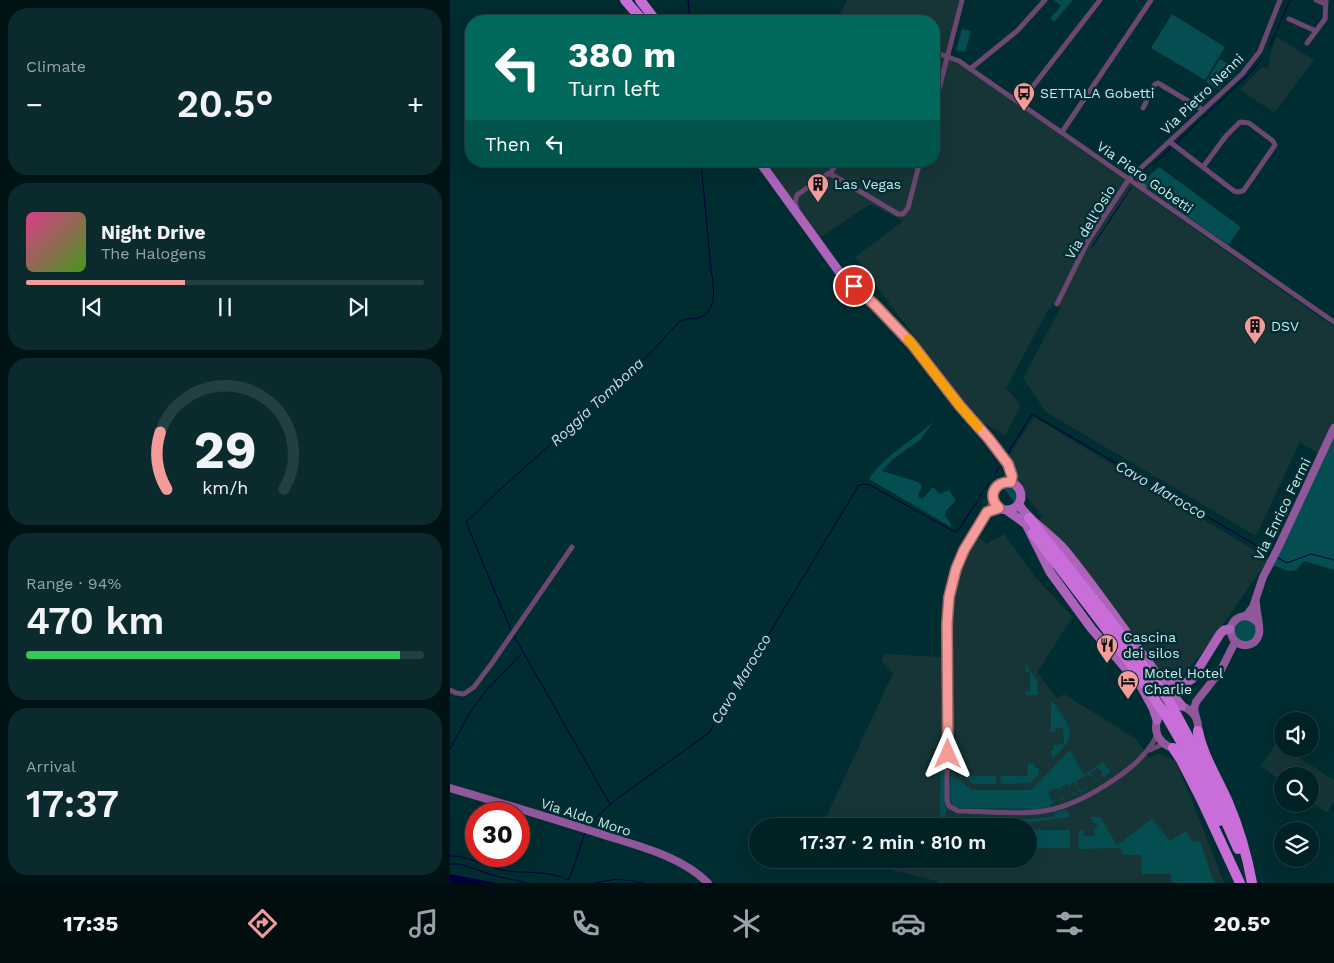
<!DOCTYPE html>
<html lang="en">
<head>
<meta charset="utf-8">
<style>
	:root { --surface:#002225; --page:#0a2a2d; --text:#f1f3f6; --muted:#95a4a7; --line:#223f42; --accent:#f59b99 }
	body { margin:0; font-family:"Work Sans",sans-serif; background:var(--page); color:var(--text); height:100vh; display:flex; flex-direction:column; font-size:19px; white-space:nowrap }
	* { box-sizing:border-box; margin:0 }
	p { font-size:16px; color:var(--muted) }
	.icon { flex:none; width:28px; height:28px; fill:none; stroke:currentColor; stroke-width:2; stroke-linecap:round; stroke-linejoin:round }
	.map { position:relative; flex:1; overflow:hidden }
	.side { display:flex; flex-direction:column; gap:8px; padding:8px; background:#001314; width:450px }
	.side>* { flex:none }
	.hud { position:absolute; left:15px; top:15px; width:475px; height:152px; border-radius:20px; box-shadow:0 5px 20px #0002,0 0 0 1px var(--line); background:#00695c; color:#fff; overflow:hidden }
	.tools { position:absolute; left:824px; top:712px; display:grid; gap:10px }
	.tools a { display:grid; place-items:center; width:45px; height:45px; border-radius:50%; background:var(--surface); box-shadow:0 5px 20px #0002,0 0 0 1px var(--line); font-size:25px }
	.speed { position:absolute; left:15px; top:802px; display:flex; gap:10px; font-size:25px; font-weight:700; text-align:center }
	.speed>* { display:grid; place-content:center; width:65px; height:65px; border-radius:50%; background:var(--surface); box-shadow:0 5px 20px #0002,0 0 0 1px var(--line); line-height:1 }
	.speed .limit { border:8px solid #d22; background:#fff; color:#111 }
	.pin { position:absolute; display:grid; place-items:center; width:42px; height:42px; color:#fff; margin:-21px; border:2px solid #fff; border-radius:50%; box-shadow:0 1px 5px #0007 }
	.me { position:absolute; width:55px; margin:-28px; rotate:0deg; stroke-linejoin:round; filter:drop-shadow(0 0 4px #0008) }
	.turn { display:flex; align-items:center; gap:18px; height:105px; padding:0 20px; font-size:22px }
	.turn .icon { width:65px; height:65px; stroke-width:2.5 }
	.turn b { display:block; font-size:35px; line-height:42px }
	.then { display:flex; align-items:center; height:48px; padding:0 20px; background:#0003; gap:10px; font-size:19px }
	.big { font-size:38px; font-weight:600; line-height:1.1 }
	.side .card { flex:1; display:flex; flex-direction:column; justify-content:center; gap:8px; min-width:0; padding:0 18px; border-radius:20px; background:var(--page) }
	.side .dial { align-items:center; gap:0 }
	.dial svg { height:130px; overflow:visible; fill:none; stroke:var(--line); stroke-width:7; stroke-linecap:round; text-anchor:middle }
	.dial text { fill:var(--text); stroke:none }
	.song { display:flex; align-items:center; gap:15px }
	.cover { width:60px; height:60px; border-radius:8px; background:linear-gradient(135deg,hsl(330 70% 55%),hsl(100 70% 35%)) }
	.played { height:5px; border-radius:2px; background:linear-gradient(90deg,var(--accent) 40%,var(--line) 40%) }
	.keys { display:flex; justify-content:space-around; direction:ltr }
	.heat { display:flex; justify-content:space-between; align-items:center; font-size:28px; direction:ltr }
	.charge { height:8px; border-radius:4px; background:linear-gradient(90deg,#34c759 94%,var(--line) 0) }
	.trip { position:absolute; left:299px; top:818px; width:288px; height:50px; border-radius:25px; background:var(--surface); box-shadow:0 5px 20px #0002,0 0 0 1px var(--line); font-weight:600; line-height:50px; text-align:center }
	.menu { display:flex; height:80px; justify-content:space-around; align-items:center; background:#000e0f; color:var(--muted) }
	.menu .icon { width:35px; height:35px }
	.menu .selected { color:var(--accent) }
	.menu b { font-size:22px; color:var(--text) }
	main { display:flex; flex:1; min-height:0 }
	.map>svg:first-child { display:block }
</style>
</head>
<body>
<main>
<section class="side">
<div class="card"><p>Climate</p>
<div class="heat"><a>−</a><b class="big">20.5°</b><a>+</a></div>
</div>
<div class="card">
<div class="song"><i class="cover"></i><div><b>Night Drive</b><p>The Halogens</p></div></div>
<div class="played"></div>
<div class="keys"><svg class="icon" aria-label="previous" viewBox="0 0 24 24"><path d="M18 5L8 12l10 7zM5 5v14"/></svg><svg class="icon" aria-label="pause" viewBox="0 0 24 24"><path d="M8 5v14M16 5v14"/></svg><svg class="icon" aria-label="next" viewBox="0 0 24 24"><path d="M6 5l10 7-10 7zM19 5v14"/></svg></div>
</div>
<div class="card dial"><svg viewBox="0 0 100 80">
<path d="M14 69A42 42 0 1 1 86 69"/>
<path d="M14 69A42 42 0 0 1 10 34" stroke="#f59b99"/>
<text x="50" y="56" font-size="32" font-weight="700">29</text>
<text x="50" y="72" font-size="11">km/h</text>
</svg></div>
<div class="card"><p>Range · 94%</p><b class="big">470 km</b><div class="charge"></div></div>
<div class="card"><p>Arrival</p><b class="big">17:37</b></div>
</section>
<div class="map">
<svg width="884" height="883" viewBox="0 0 884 883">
	<rect width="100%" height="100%" fill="#002d31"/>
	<path fill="#173537" d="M397,0H509L494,58L508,63L884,327V435L869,454L850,442L806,536L596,412L573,378L611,307L602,304V308L598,310L556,388L565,398L570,407L555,435L532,422L511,399L405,257L453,221L420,204L368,239L314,161H484V21H387Z
		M827,37L864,60L824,113L790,89L812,67L818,69L821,51Z
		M584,417L819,559L758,645L735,673L727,680L710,683L587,524L592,516L553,465Z
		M520,532L537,544L554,534L586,578L623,617L587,672L607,699L614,694L686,739L699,758L706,754H711L725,761L741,798L774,883H488L487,881L401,860L371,859H578V826H372L443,673L431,661L435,654L491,657L493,600L501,564Z
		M826,743L832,749H835L884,780V801L877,813L860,801V776H832V781L811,766Z"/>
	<path fill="#044d51" d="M604,0H623L604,22L600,18L611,6Z
		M722,14L775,47L755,80L701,48Z
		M512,29L521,31L515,52L506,50Z
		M770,59L783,67L769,90L756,82Z
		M709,167L791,227L778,245L696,187L694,184L697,178Z
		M484,421L471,439L442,460L432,471L468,482L472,486L468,496L472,499L483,487L490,494L499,490L506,501L496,510L495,516L501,524V527L419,479C435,454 463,441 484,421Z
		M884,435V570L854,561L846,570L840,571L824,566L822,564Z
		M556,484L562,485L569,491L568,499L565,503L552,486Z
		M784 630a11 11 0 1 1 22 0a11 11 0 1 1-22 0Z
		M576,657L577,666L587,681L588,695H576V689L577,692H580V672H576Z
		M601,702H603C622,729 629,734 602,759L601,750H604V745L614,744L613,728H606L605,732H601Z
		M491,721L494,722L496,726V819H490Z
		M620,750L634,775L653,762L661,772L630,793L628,789L629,788L631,791L645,783L643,780L644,779L646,782L653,777L652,771L647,768L640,773L642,776L641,777L638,774L626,781L628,784L626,785L624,782L620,784L621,787L620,788L618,784L610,787L611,791H610L608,788L600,790L599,796L603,801L612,799L611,795H612L614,798L623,795V791L625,795L603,802L599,807L588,809L509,808C496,804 500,789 501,778L502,776L504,778L510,779L521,790H581Z
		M578,763L585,764V768H589V774L580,783L551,784L550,776H577Z
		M513,770H519V776H546V783L545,784H523L514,776Z
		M613,810L619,812V817L574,823L500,822V819H579L605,817L604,813Z
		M640,817H650L667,845L702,819L720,841L736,831L743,842L750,841L764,883H722L721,874H692L691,855H674L670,848L628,849L629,830H634V836H645L644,829L648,826L644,822L643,823Z
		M585,830H620V848H585Z"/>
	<path fill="#00003b" d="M0,874L47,883H0Z"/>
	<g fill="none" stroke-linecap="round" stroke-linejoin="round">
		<path stroke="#00003b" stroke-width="1" d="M238,0L240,21
			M820,46L840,0
			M726,143L799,74L812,59
			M704,164L721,148
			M642,247L681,188
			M558,453L582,414L821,554
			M544,475L549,467
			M826,557L837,563L861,554L884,560
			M61,630L16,522L53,487L188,366L229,322C235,318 241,319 248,318C268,313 264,285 261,270L251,161
			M64,636L160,804
			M0,749L20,713L35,692L73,652
			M137,826L165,800L259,733L409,485L416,484L420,485L505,532L509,529L539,483
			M0,856C17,855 35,867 53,870C74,874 99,870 118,880L122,872L135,832
			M0,864H10L42,875L77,883
			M145,883L167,879L194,883"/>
		<path stroke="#6b4771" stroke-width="5" d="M866,0L875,4
			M839,19L866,31
			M857,43L875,19L876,0
			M484,52L509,61L884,322
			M520,69L567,31L595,0
			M570,103L650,0
			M484,108L512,0
			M693,108L705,84L708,83L753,110
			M612,132L701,0
			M720,142L784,191L788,192L793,191L796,187L825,145L823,141L799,123L790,122L776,136L753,167
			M690,169L689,179L694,188
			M381,173L387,161
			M347,208L345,203L347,195L379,173L448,214H453L458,208L470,161
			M607,304L638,241L679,179L792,74L810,51L830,0
			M543,498L537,512L549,509
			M537,512C525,533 510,554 503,578C499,593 498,609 497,624V800L499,806L508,811C537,811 576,816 604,809C627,803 646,792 665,779C683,767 698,754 707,735
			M0,690L6,693L14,694L24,687L42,663L122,547
			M700,750L713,744"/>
		<path stroke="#91579b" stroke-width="8" d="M806,603C806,611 811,629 809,634C804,653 777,646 781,626C787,614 799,613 808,623
			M796,616L803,607L813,577L828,548L884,428
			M706 727a21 21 0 1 1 42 0a21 21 0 1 1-42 0Z
			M746,717L744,709L746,702L771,670L785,642
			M0,788C51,803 101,818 151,834C187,846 230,855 258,883"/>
		<path stroke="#ae63bb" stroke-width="9" d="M309,161L393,277L425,305L462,344L510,406L539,439L561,470L562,475L561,482
			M543 496a14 14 0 1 1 28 0a14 14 0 1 1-28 0Z
			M569,505C579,521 601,534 615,550C656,600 691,656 732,706
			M558,511L576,524L600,572L641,628L691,686L703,708L707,720
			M711,676C722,683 730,687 742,679L770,634L774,630L780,629"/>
		<path stroke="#c96ed8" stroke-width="10" d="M175,0L193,21
			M190,0L206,21
			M579,518L660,620L719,701
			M583,533L660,634L710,707
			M724,710L739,738
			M716,716L731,742
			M748,731C753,756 768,779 778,802C789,828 797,855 802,883
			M723,748L731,760L751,799L790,883
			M743,748L788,849
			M736,752L769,821"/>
		<path stroke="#c96ed8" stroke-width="10" d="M719,701L724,710
			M710,707L716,716
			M739,738L743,748
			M731,742L736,752"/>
	</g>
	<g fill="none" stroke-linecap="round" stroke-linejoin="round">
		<g stroke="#9f6563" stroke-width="12">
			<path id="route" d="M404,286L425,305L462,344L510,406L539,439L558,464L562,476L561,482C544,481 537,497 549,508L537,512L514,550L506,569L499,597L497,624L498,754"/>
		</g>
		<use href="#route" stroke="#f59b99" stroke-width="9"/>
		<path stroke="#f59e0b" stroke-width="9" d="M458,339L510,406L528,427"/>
	</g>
	<defs>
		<g id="bus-pin" transform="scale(1.125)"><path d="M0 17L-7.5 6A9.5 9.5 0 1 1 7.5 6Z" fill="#f59b99" stroke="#002d31"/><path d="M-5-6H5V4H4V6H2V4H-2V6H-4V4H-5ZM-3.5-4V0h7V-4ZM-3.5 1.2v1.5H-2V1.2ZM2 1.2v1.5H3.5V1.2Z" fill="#111"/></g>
		<g id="building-pin" transform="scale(1.125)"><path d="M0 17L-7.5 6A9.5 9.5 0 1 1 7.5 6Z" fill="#f59b99" stroke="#002d31"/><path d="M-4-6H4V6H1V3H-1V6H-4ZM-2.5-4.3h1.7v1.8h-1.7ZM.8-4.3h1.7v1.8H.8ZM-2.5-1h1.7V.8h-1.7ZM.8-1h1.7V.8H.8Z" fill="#111"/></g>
		<g id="restaurant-pin" transform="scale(1.125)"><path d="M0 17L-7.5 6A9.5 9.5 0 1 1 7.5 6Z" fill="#f59b99" stroke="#002d31"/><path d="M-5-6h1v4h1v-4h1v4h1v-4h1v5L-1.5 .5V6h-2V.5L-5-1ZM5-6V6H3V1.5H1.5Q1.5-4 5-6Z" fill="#111"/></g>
		<g id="hotel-pin" transform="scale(1.125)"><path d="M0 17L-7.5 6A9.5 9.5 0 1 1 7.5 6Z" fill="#f59b99" stroke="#002d31"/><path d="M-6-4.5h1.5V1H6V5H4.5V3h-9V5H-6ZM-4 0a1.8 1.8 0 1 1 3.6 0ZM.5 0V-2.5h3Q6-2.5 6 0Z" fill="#111"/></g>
	</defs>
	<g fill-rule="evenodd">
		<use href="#bus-pin" x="574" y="93"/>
		<use href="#building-pin" x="368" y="184"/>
		<use href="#building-pin" x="805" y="326"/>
		<use href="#restaurant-pin" x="657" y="645"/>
		<use href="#hotel-pin" x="678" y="681"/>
	</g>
	<g text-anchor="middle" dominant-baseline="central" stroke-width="5" stroke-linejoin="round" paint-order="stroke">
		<g font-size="14" fill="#c5ecee" stroke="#002d31" text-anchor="start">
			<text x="590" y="93">SETTALA Gobetti</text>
			<text x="384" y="184">Las Vegas</text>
			<text x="821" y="326">DSV</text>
			<text x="673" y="637">Cascina<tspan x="673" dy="16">dei silos</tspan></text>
			<text x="694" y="673">Motel Hotel<tspan x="694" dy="16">Charlie</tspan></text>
		</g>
		<g font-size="14" fill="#c5ecee" stroke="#002d31">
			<text transform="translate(752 94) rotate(-44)">Via Pietro Nenni</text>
			<text transform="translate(695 177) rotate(35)">Via Piero Gobetti</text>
			<text transform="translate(640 222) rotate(-59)">Via dell'Osio</text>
			<text transform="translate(832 509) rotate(-64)">Via Enrico Fermi</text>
			<text transform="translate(136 817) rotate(18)">Via Aldo Moro</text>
		</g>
		<g font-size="15" font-style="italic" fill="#cfdaed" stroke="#002d31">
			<text transform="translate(147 402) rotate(-43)">Roggia Tombona</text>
			<text transform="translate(711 490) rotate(30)">Cavo Marocco</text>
			<text transform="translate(291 679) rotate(-59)">Cavo Marocco</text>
		</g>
	</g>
</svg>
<div class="tools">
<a><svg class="icon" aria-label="sound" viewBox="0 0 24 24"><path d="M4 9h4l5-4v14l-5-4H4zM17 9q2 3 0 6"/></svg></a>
<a><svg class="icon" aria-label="search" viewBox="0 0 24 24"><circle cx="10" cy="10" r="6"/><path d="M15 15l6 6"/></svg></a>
<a><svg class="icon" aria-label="layers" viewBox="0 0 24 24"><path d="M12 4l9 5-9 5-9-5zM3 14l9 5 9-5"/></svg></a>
</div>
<div class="speed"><div class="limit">30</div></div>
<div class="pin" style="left:404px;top:286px;background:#d93025"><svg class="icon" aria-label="arrive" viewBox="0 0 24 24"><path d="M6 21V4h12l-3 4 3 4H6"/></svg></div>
<svg class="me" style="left:498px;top:754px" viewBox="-20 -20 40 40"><path d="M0-17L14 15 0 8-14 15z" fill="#f59b99" stroke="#fff" stroke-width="4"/></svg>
<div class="trip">17:37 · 2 min · 810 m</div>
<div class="hud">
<div class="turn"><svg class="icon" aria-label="left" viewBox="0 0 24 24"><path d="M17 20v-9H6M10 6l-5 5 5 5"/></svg><div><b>380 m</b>Turn left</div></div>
<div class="then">Then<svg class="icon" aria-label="left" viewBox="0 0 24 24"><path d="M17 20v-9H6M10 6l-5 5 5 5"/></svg></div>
</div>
</div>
</main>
<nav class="menu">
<b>17:35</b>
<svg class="icon selected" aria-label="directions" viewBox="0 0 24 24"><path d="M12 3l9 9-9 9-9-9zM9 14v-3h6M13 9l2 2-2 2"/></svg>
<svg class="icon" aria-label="music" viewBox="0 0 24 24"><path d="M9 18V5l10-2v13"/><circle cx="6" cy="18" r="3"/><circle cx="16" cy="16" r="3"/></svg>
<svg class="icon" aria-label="phone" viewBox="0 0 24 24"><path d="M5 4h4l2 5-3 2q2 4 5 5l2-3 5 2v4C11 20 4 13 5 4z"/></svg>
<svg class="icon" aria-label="climate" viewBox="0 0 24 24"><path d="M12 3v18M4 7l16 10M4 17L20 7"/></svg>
<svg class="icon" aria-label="car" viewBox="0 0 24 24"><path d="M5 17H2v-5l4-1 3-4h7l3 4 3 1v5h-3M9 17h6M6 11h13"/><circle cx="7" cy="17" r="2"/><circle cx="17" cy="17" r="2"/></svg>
<svg class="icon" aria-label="filters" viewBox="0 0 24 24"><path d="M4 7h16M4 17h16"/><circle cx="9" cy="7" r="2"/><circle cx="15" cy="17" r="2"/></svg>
<b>20.5°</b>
</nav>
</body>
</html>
